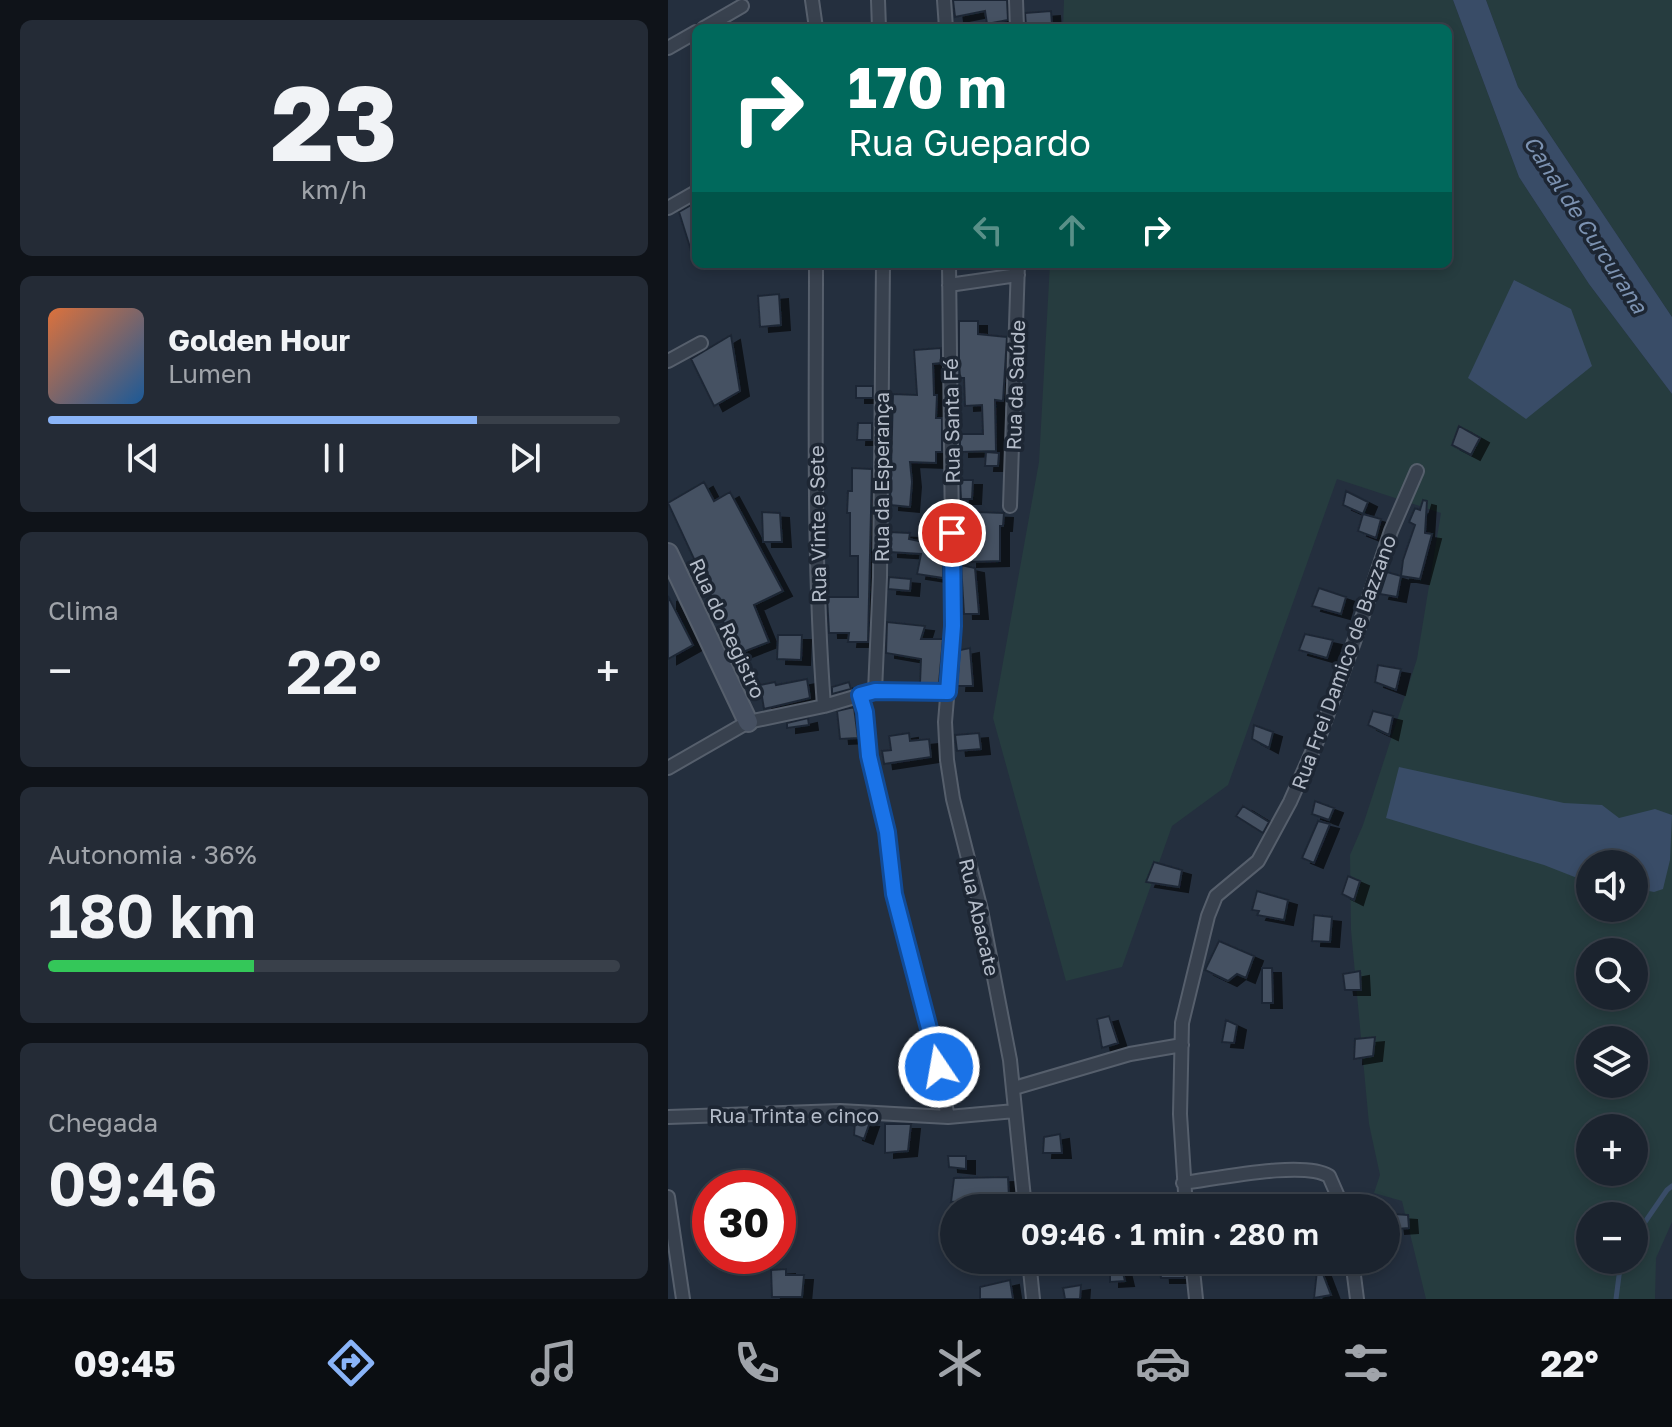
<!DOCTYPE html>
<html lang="pt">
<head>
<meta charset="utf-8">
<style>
	:root { --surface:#1b232e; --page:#242b36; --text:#f1f3f6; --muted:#a0a4aa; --line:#39404a; --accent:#8ab4f8 }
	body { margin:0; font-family:"Golos Text",sans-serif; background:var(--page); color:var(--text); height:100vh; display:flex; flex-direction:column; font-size:30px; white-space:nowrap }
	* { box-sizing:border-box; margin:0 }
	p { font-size:26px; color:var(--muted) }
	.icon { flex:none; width:44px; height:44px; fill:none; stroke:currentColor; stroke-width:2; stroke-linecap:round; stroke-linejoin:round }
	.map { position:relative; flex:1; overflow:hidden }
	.sheet { display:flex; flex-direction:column; gap:20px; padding:20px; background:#0f1319; width:668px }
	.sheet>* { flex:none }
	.banner { position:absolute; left:24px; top:24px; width:760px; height:244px; border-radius:12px; box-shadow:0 4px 12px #0003,0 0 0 2px var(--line); background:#00695c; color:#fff; overflow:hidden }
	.buttons { position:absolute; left:908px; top:850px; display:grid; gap:16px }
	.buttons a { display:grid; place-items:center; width:72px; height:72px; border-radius:50%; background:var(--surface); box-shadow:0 4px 12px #0003,0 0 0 2px var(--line); font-size:40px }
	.speed { position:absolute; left:24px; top:1170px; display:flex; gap:16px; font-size:40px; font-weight:700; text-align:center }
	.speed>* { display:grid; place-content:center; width:104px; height:104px; border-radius:50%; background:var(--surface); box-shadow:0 4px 12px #0003,0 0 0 2px var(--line); line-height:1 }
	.speed .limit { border:12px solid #d22; background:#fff; color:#111 }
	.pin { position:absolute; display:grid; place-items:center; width:68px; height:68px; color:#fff; margin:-34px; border:4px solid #fff; border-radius:50%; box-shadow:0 2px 8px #0007 }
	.me { position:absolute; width:88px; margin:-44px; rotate:348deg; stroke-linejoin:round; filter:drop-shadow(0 0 6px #0008) }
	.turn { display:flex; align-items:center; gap:28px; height:168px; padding:0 24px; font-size:36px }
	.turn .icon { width:104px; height:104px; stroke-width:2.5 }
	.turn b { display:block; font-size:56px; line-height:68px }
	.lanes { display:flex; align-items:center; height:76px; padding:0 24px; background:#0003; justify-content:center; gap:40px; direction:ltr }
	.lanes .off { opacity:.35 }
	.big { font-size:60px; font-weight:600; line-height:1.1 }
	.sheet .card { flex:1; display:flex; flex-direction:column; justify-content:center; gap:12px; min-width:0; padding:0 28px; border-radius:12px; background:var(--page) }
	.sheet .dial { align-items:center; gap:0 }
	.dial b { font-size:104px; line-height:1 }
	.song { display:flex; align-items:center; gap:24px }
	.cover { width:96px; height:96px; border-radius:12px; background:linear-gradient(135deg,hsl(20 70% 55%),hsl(210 70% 35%)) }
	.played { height:8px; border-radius:4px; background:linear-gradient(90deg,var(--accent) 75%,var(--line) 75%) }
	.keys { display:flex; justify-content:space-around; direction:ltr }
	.heat { display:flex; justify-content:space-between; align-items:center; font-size:44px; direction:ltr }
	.charge { height:12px; border-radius:6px; background:linear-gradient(90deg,#34c759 36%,var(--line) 0) }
	.trip { position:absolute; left:272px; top:1194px; width:460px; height:80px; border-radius:40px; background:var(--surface); box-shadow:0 4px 12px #0003,0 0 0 2px var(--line); font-weight:600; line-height:80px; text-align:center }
	.menu { display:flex; height:128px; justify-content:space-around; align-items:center; background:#0b0e12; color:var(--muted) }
	.menu .icon { width:56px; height:56px }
	.menu .active { color:var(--accent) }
	.menu b { font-size:36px; color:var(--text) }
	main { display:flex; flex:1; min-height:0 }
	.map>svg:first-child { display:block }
</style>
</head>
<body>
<main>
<section class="sheet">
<div class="card dial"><b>23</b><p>km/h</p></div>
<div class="card">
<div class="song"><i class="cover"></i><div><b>Golden Hour</b><p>Lumen</p></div></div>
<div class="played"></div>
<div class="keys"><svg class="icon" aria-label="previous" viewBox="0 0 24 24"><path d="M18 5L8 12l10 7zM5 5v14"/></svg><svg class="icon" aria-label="pause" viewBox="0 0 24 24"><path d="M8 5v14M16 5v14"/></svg><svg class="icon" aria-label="next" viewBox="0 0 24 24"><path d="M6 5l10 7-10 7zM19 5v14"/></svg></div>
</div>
<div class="card"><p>Clima</p>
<div class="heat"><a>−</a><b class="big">22°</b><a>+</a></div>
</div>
<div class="card"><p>Autonomia · 36%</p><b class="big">180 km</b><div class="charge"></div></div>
<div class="card"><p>Chegada</p><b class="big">09:46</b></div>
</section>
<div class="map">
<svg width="1004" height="1299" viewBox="0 0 1004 1299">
	<defs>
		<filter id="shadow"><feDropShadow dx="9" dy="5" stdDeviation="0" flood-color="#0009"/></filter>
	</defs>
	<rect width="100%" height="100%" fill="#242f3e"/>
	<path fill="#263c3f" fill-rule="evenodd" d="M396,0H785L851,177L921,284L1004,394V1222L988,1258L987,1299H758L734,1201L706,1193L712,1175L701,1124L683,930L682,855L695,825L749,659L773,513L669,479L560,785L504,826L454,967L398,981L325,718L371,462L382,264H780V28H395ZM922,864H966V908H922ZM922,952H966V996H922ZM922,1040H966V1084H922ZM922,1128H966V1172H922ZM922,1216H966V1260H922Z
		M818,0H1004V317L850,87Z"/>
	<path fill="#394c67" d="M785,0H818L850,87L1004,317V394L921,284L851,177Z
		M846,280L903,309L924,366L858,419L800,378Z
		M731,767L896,803L934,805L951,818L987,809L1004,815L1002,860L995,889L986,892L966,888V864H922V883L876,865L718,818Z"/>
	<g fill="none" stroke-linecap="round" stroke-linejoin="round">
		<path stroke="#394c67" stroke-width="5" d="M966,1238L999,1190L1004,1186
			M948,1299L953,1260"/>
	</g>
	<path fill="#455162" stroke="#1f2835" stroke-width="2" filter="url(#shadow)" d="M285,0H339L340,20L319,24L317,11L287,17Z
		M383,11L384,24H380L381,28L358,26L357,13Z
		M25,204L28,212V256L25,257L11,212Z
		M111,294L113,325L92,327L90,296Z
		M291,321H310V334L339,337L335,401L327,400L328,451L292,452V434H315L314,405L297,406L296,378H292L291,362Z
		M63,335L72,391L46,406L23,359Z
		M273,348V363L265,364L266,395H269L268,418H274V452H268V463L242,462L244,482L242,507L222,505L225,394L249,395L246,350Z
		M188,386H205V398H188Z
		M190,423H204V440H189Z
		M791,426L812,438L803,455L784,445Z
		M318,452L331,453L330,466H317Z
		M184,468L204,469L200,642H180L181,633H161L159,597H190V556H182V513H179L180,491H184Z
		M292,480H305L304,499H293Z
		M36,482L46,501L62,492L115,591L86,605L101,642L62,657L51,633L59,630L0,503Z
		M678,491L700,502L695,514L675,505Z
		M755,500L759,501L757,533L764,534L752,579L733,576L735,560L747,525L741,522L747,508L752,510Z
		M94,512L112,513L114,542H95Z
		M309,512L336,513L335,526H332V561L300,562V536H308Z
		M695,514L713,519L708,538L690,531Z
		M221,532L242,533L241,539L275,546V555H267L266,561L275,563V578L249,574L253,554L221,552Z
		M293,565L307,568L311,614H296Z
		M719,572L733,576L729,597L712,594Z
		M221,577L243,579L242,591L220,589Z
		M651,588L678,597L673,614L644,606Z
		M0,596L25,645L0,659Z
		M219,622L257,626L253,639H275L271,683H252L253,659L218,653Z
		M637,634L665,640L659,658L631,650Z
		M110,635H134L133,660L109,659Z
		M302,648L305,686H289L292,650Z
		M710,665L733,669L728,690L707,682Z
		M139,679L142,698L96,709L92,685L107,682L108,685Z
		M181,682L183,689L164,694V687Z
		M186,707L190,738L172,739L169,711Z
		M705,711L725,716L721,735L700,725Z
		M140,718L141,725L119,728V723Z
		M586,725L605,732L601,748L584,739Z
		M241,733L242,741L261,739L263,757L216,764L214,751L223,750L221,736Z
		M311,733L313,749L289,751L287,735Z
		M647,801L666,808L661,820L644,814Z
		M575,806L601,822L595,833L568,816Z
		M650,821L662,824L646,863L634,858Z
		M486,862L514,870L511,887L478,882Z
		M680,876L692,881L686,900L674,894Z
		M589,891L620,900L616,920L589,915L591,911L584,910Z
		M646,915L664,917L662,942L644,941Z
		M551,941L586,956L578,978L569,974L560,981L537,970Z
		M594,968H604L605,1003H594Z
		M692,971L693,990H677L675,974Z
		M441,1016L450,1043L434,1048L429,1019Z
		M558,1020L569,1025L566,1043L554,1042Z
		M707,1037L705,1056L686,1059L687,1039Z
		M187,1121L202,1122L196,1139L186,1135Z
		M217,1124H243L240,1151L217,1153Z
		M392,1134L394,1153H375L376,1137Z
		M280,1156H298V1169L281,1167Z
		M340,1177L341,1198L283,1202L286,1178Z
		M726,1214L740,1215L741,1228L728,1229Z
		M442,1260H452L457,1281L442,1282Z
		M650,1261L663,1295L646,1298Z
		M492,1266L516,1267L517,1278H493Z
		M118,1269V1275H136L134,1297H104L103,1270Z
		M342,1280L345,1299H312V1287Z
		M413,1285L412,1299H397L395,1288Z"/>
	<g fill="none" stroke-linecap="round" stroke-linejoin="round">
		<g stroke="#565f6c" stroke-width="16">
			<path id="street" d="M144,0L148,28
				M210,0L211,28
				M276,0L278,28
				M348,0L349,28
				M36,28L74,6
				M0,48L28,32
				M0,208L28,192
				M148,264C148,411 145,559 156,706
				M281,264L285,626L277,722L279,760L285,799L313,910L342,1060L357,1208
				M281,285L350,275
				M0,361L33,343
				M342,506L350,264
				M207,691L212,577L215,264
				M192,695L197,712L201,756L219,832L226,894L260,1020L280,1117
				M0,768L80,722L156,706L207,691L280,692
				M346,1088L462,1054L514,1045
				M0,1117L172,1111L280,1117L347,1111
				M515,1183C548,1179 635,1160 661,1176L675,1208
				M0,1197L15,1299
				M518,1208L512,1114L514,1023L540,916L548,896L590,861L622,802L653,732L686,642L723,531L749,471
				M361,1260L365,1299
				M524,1260L528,1299
				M684,1260L689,1299"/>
		</g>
		<g stroke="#565f6c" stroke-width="22">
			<path id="secondary" d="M0,553L80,722"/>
		</g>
		<use href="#street" stroke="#38414e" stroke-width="12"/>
		<use href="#secondary" stroke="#465061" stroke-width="18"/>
	</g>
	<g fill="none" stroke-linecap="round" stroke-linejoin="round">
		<g stroke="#114b97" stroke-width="20">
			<path id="route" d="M271,1067L226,894L219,832L201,756L197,712L192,695L207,691L280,692L285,626L284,533"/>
		</g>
		<use href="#route" stroke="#1a73e8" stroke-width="14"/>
	</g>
	<g text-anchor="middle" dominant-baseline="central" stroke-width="7" stroke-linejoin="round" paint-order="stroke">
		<g font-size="20" fill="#b4bcc9" stroke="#1d2633">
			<text transform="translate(347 385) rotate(-88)">Rua da Saúde</text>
			<text transform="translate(283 421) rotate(-91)">Rua Santa Fé</text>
			<text transform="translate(213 477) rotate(-90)">Rua da Esperança</text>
			<text transform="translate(149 524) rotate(-91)">Rua Vinte e Sete</text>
			<text transform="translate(60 628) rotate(65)">Rua do Registro</text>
			<text transform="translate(675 662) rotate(-70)">Rua Frei Damico de Bazzano</text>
			<text transform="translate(312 917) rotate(77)">Rua Abacate</text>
			<text x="126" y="1115">Rua Trinta e cinco</text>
		</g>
		<g font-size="22" font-style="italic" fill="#7c92b1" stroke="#1d2633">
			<text transform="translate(918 224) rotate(57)">Canal de Curcurana</text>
		</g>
	</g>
</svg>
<div class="buttons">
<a><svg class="icon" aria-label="sound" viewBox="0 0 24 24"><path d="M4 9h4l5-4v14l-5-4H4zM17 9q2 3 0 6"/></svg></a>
<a><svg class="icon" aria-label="search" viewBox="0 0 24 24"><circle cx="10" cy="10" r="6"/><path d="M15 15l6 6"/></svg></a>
<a><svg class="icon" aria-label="layers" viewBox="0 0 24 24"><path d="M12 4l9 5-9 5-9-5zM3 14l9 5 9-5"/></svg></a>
<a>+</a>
<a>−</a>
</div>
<div class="speed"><div class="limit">30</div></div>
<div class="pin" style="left:284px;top:533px;background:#d93025"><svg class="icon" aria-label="arrive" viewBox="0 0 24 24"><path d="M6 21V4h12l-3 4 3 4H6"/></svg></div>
<svg class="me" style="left:271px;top:1067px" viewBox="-20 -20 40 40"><circle r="17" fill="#1a73e8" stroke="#fff" stroke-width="3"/><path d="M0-11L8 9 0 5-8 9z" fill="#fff"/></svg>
<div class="trip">09:46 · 1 min · 280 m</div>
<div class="banner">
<div class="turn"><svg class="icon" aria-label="right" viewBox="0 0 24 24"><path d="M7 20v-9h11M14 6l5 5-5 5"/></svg><div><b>170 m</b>Rua Guepardo</div></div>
<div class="lanes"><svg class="icon off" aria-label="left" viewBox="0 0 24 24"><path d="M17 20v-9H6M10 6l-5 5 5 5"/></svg><svg class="icon off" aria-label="ahead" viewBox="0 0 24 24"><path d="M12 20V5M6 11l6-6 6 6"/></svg><svg class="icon" aria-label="right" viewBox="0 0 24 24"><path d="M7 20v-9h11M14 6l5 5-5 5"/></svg></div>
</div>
</div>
</main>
<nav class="menu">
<b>09:45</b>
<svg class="icon active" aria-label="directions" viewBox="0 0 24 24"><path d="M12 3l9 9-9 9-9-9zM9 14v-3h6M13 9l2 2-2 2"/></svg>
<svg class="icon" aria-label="music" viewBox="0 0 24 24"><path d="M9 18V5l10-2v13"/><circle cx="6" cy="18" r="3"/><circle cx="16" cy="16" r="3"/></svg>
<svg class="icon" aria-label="phone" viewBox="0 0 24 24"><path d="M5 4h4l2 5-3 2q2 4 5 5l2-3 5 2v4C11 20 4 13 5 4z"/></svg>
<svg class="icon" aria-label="climate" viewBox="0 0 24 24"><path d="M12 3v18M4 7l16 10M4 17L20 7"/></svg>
<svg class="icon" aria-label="car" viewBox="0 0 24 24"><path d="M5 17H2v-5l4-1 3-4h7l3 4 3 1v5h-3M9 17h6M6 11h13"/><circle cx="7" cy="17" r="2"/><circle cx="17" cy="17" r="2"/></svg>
<svg class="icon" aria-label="filters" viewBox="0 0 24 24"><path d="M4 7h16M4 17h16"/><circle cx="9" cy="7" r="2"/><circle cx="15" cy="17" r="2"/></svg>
<b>22°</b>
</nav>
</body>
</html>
